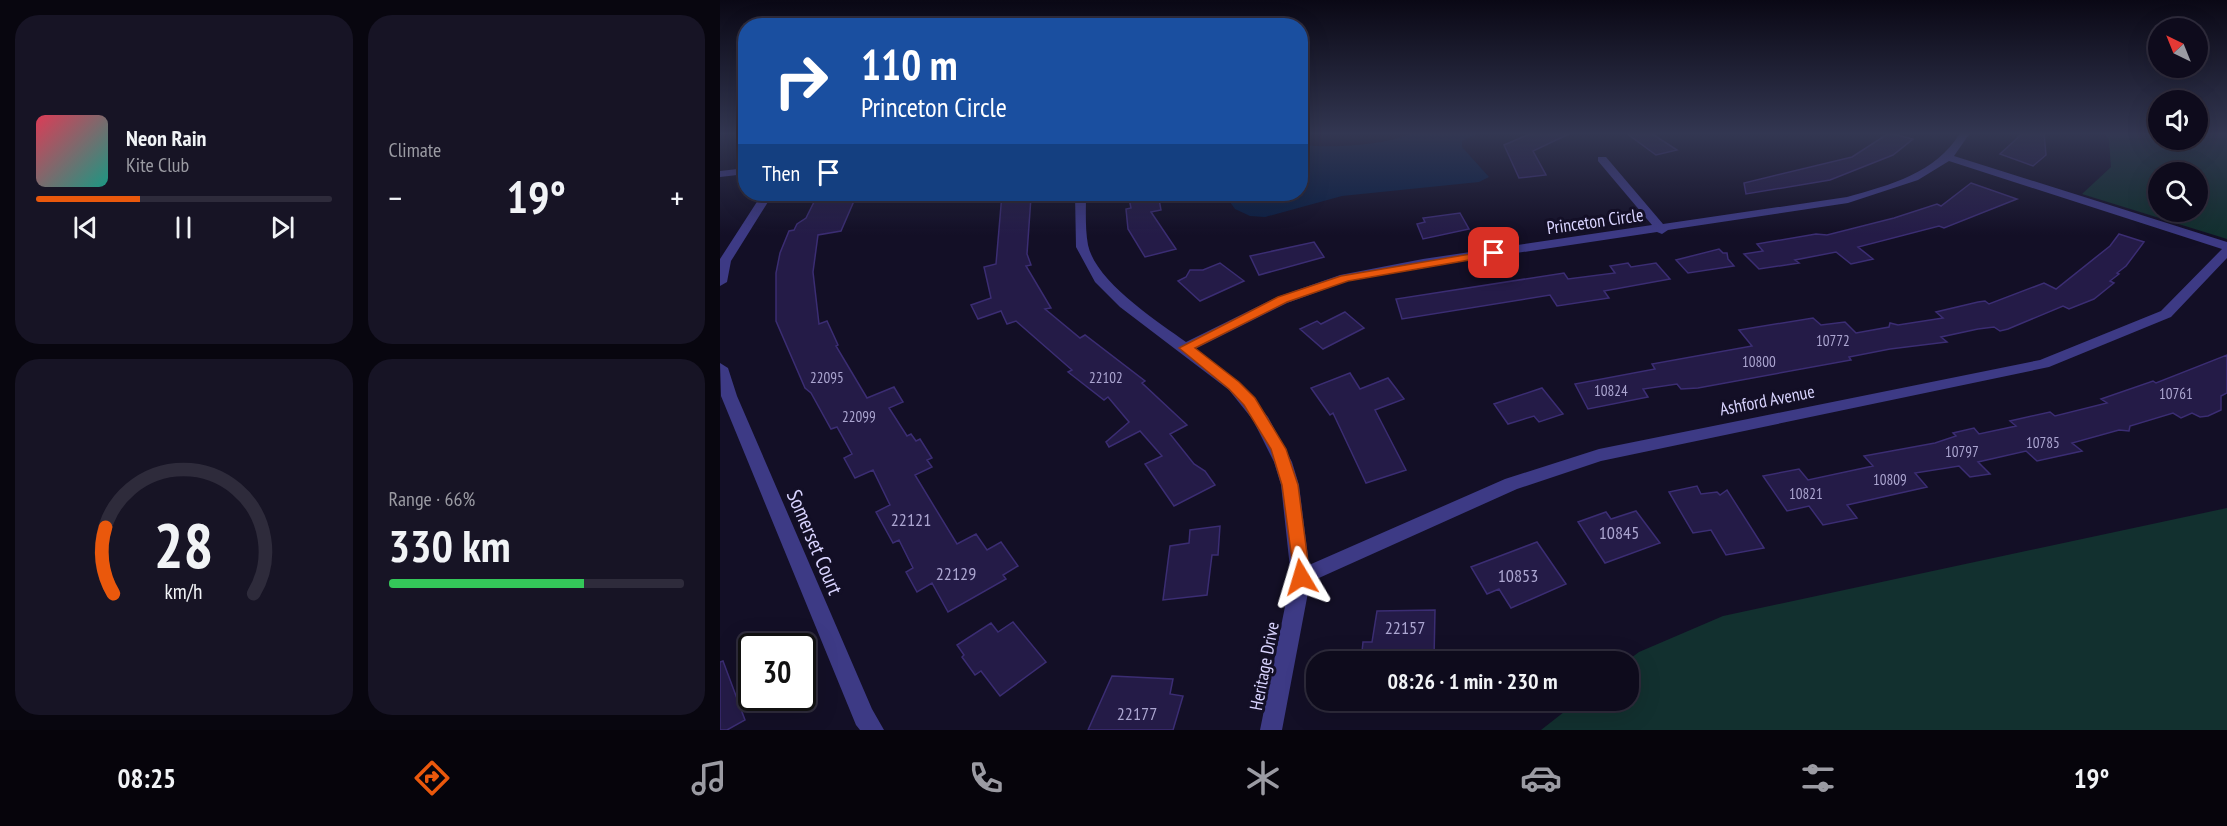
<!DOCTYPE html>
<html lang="en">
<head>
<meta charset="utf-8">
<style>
	:root { --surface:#0e0b1c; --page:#171425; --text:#f1f3f6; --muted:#9b9ba3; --line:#2e2b3b; --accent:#ea580c }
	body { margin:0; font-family:"PT Sans Narrow",sans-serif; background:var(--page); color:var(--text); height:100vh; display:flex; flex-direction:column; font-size:22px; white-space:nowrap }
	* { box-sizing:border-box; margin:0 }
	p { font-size:20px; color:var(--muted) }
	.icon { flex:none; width:33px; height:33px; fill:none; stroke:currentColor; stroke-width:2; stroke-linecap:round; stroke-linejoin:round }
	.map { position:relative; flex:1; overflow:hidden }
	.sheet { display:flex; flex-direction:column; gap:15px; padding:15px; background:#08060f; width:720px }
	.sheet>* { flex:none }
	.guide { position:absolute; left:18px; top:18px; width:570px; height:183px; border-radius:24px; box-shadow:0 6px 24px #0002,0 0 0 2px var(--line); background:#1a4fa0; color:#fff; overflow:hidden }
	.needle { width:39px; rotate:317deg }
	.tools { position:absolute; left:1428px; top:18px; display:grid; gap:12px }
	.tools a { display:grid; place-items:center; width:60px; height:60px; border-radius:50%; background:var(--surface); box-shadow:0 6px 24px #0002,0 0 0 2px var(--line); font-size:30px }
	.speed { position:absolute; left:18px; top:633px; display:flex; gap:12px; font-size:30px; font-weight:700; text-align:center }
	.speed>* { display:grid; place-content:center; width:78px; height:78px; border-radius:50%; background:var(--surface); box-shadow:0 6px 24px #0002,0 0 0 2px var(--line); line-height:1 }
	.speed .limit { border:3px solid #111; border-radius:9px; background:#fff; color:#111 }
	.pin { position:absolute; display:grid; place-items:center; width:51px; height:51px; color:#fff; margin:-26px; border-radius:12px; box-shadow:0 3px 9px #0006 }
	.me { position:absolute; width:66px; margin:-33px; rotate:353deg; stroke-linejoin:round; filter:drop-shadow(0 0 4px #0008) }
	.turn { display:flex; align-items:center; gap:21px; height:126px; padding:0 24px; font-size:27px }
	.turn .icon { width:78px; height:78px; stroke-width:2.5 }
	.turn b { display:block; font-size:42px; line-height:51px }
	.then { display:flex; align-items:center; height:57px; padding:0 24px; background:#0003; gap:12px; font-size:22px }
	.big { font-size:45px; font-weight:700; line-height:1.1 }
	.sheet .tile { flex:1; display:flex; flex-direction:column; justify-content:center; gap:9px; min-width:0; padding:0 21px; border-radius:24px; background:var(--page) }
	.sheet .dial { align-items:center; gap:0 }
	.dial svg { height:156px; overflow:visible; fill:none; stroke:var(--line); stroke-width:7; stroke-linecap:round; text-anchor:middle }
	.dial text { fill:var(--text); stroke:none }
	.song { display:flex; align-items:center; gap:18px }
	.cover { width:72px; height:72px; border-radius:9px; background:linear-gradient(135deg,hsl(350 70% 55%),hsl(170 70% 35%)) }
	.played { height:6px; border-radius:3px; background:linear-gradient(90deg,var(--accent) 35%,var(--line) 35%) }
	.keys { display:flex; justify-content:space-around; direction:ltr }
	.heat { display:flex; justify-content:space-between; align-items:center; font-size:33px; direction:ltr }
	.charge { height:9px; border-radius:4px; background:linear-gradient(90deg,#34c759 66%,var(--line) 0) }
	.sheet .tiles { flex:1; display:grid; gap:15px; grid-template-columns:repeat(2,1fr) }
	.trip { position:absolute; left:586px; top:651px; width:333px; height:60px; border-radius:24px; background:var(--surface); box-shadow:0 6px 24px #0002,0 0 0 2px var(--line); font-weight:700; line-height:60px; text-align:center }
	.menu { display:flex; height:96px; justify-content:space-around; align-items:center; background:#06040b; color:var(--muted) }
	.menu .icon { width:42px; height:42px }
	.menu .on { color:var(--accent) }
	.menu b { font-size:27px; color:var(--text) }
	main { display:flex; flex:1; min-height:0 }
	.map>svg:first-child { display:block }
</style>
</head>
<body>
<main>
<section class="sheet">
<div class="tiles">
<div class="tile">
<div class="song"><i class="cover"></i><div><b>Neon Rain</b><p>Kite Club</p></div></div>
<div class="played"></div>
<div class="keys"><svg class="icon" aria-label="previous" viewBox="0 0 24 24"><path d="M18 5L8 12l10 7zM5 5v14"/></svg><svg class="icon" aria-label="pause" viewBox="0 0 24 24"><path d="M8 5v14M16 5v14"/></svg><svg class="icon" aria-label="next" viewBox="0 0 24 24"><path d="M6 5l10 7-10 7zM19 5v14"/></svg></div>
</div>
<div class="tile"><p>Climate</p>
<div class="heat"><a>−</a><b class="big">19°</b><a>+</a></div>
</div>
<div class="tile dial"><svg viewBox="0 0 100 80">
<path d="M14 69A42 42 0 1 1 86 69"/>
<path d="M14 69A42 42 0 0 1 10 35" stroke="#ea580c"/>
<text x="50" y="56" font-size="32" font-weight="700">28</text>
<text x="50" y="72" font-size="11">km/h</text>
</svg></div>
<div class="tile"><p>Range · 66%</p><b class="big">330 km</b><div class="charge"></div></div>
</div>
</section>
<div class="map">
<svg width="1507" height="730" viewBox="0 0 1507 730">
	<rect width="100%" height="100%" fill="#130f26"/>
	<path fill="#12302f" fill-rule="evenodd" d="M1385,133H1438V140H1478V133H1507V239L1362,194L1391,167L1389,141ZM1438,172H1478V212H1438Z
		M1507,508V730H821L858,701L909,700L907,661L919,652L1003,616Z"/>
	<path fill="#0a1f44" d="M694,133H759L742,141V147L769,177L759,182L622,196L545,217L530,216L515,209L504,194H580L581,145C619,148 658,146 694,133Z"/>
	<path fill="#241b47" stroke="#3b2d73" stroke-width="1.5" d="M812,133H851L813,151L826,175L799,178L784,145Z
		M906,133H931L957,150L936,155Z
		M1169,133L1193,139L1173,155L1110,180L1026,194L1024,183L1132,157Z
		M1303,133H1324L1326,155L1313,166L1280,154Z
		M1251,183L1297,199L1224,228L1219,226L1138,247L1153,259L1131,264L1116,252L1075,260L1079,263L1039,269L1024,254L1043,251L1037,244L1096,234L1107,235L1174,218L1217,204L1221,206Z
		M98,194H137L121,231L98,235L93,272L99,324L107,321L118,345L116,346L147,398L174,387L183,402L169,408L187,436L191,434L196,441L200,439L212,458L207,460L212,467L195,475L237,544L256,534L267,550L281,542L298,566L283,575L286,579L228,612L212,583L197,592L186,572L193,568L179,540L173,543L156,512L170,505L153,470L135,478L124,458L132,454L117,427L111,429L91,393L85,388L56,321V273L60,253L69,231L74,230L77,224L86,218Z
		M282,194H306V197H311L307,254L311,265L306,266L331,308L325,309L360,338L365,335L425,381L422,383L467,425L450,434L474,464L485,471L495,485L454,506L425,464L442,456L420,431L389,447L386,442L409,422L388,397L384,400L348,372L352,370L296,321L287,324L281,311L258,319L251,305L271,298L264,267L276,264Z
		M408,194H418L420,196L438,194L441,210L431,212L456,249L425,257L408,229L406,209L411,208Z
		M740,213L749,229L703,239L697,224L705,222L703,218Z
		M1399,234L1424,242L1406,266L1397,273L1399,274L1390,281L1394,283L1374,299L1349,309L1343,306L1288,329L1280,331L1274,327L1258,329L1221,337L1227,342L1170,349L1129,357L1131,360L978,388L961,389L957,384L923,389L928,397L868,409L855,384L935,369L932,364L1032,346L1019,330L1093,318L1101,325L1125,322L1136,333L1169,327L1170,323L1178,325L1223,318L1216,312L1258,302L1265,301L1269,304L1324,283L1336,289L1390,246Z
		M594,242L604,257L539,275L530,256Z
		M999,249L1003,253H1007L1008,259L1014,266L968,273L956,260Z
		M500,263L524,281L480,301L458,281L466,277L470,270H483Z
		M908,263L911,267L936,263L950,279L884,291L889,298L837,306L830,295L682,319L676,299L844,273L848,279L895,273L890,266Z
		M625,312L644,328L603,349L580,329L597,321L601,324Z
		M1507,355V393L1501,396V410L1488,416L1480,417L1472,413L1461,418L1453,413L1410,426L1409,431L1399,430L1352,443L1362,451L1317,461L1306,451L1258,462L1270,474L1250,477L1239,466L1195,473L1207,487L1127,505L1137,518L1103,525L1089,506L1067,511L1043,476L1079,469L1088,480L1153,466L1144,456L1215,443L1236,436L1233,433L1254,428L1259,434L1296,426L1290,421L1330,412L1335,416L1387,403L1381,399L1433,381L1436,383Z
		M630,373L640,389L668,378L684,399L655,410L686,470L646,483L613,413L610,415L591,388Z
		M822,388L843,414L819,422L814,416L788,424L774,404Z
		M977,486L981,494L997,492L1000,495L1007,490L1044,548L1006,555L991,530L973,533L949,492Z
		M916,511L940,543L885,563L858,522L886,512L891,519Z
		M500,526L498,555H492L487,595L443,600L450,546L469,543L470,530Z
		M817,542L846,584L791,608L779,589L767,594L751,567Z
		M715,610L714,659L641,662L643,642H652L657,611Z
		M293,622L326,662L280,696L261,671L255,675L242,657L244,655L237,645L271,623L278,632Z
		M3,661L25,720L7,730H0V662Z
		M392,676L453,679L450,694L463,696L453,730H368Z"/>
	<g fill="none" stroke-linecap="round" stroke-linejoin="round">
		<path fill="#3d3a85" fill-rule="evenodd" d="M1240,133H1250L1234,156L1507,242V258L1451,317L1329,367L881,461L797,489L590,582L562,730H540L571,577L561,485L554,462L533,420L509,390L400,307L375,282L356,247L355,194H366C366,210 365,229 368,245C376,282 437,321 466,342L557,297L620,275L703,259L932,225L878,161V157H886L943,224L1127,197C1170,185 1216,173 1240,133ZM1229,161L1502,249L1441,311L1320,360L879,449L785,479L589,565L579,485L572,462L548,417L519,382L475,349L567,303L628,281L703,267L937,232L942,234L948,230L1128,203L1198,180Z
			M26,168V174L0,177V171Z
			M42,194H53L11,261L7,282L0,286V259Z
			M0,363L8,368L17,396L152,709L164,730H140L136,725L1,396Z"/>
	</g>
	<linearGradient id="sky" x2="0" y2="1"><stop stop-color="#0a0815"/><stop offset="0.57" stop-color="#333752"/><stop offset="1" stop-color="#333752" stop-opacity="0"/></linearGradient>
	<rect width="1507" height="235" fill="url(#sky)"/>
	<path fill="#ea580c" stroke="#983908" stroke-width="1.5" d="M774,250L780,253L778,255L628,281L567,302L475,348L519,382L535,398L566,449L578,485L590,577L588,582L581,584L575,582L562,485L551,449L524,405L509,389L459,348L558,297L621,276Z"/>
	<g text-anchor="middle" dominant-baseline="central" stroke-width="6" stroke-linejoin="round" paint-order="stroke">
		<g font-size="15" fill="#aca6d1">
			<text x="1113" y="340">10772</text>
			<text x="1039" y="361">10800</text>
			<text x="107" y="377">22095</text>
			<text x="386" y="377">22102</text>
			<text x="891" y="390">10824</text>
			<text x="1456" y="393">10761</text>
			<text x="139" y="416">22099</text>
			<text x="1323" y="442">10785</text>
			<text x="1242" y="451">10797</text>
			<text x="1170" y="479">10809</text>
			<text x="1086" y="493">10821</text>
		</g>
		<g font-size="18" fill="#d9d4ff" stroke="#130f26">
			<text transform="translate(875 221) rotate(-8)">Princeton Circle</text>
			<text transform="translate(1047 400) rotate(-11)">Ashford Avenue</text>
			<text transform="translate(544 666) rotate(-79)">Heritage Drive</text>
		</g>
		<g font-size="18" fill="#aca6d1">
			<text x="191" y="519">22121</text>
			<text x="899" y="532">10845</text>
			<text x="236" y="573">22129</text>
			<text x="798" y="575">10853</text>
			<text x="685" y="627">22157</text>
			<text x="417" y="713">22177</text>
		</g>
		<g font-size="21" fill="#d9d4ff" stroke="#130f26">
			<text transform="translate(95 542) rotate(67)">Somerset Court</text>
		</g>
	</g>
</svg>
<div class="tools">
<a><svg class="needle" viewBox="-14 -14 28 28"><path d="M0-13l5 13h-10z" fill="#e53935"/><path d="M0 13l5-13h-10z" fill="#9b9ba3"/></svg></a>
<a><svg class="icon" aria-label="sound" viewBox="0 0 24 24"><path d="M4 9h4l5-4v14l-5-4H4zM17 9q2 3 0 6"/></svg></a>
<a><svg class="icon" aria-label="search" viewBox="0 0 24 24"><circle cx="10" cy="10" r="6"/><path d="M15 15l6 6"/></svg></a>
</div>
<div class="speed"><div class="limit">30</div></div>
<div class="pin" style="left:774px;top:253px;background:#d93025"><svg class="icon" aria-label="arrive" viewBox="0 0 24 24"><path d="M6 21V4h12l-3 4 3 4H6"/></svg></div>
<svg class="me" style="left:581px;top:577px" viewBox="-20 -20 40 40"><path d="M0-17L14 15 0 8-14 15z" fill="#ea580c" stroke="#fff" stroke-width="4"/></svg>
<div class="trip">08:26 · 1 min · 230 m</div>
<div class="guide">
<div class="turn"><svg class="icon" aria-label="right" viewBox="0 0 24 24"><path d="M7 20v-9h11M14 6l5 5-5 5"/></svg><div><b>110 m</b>Princeton Circle</div></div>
<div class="then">Then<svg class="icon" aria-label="arrive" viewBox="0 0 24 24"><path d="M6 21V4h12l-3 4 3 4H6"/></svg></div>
</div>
</div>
</main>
<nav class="menu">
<b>08:25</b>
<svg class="icon on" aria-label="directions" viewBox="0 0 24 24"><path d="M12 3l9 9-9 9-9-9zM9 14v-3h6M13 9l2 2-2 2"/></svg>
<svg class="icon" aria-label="music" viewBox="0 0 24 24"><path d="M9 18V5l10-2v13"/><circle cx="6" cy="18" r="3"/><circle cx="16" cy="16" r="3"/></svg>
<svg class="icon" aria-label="phone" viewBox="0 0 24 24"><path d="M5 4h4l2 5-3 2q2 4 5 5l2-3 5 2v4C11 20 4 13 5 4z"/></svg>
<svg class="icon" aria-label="climate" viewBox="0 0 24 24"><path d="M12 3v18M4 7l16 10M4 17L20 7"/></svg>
<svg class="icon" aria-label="car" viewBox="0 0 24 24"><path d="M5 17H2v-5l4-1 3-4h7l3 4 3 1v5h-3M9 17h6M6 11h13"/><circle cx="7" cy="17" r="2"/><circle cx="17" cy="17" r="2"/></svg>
<svg class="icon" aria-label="filters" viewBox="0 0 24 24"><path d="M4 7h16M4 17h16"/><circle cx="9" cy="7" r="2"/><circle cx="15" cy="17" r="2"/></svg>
<b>19°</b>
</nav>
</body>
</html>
